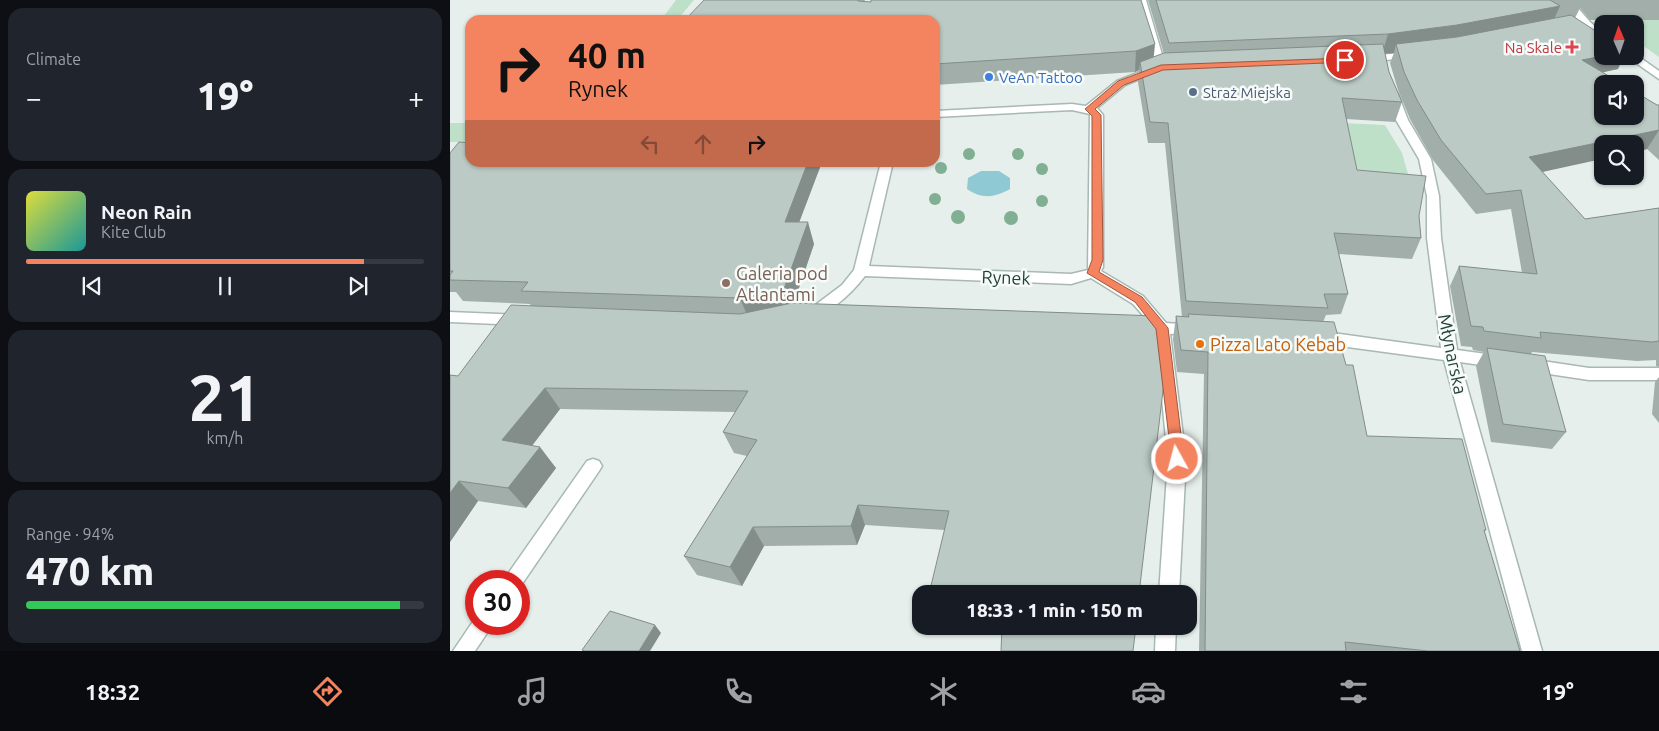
<!DOCTYPE html>
<html lang="en">
<head>
<meta charset="utf-8">
<style>
	:root { --surface:#171b24; --page:#20242c; --text:#f1f3f6; --muted:#9ea1a6; --line:#363941; --accent:#f4845f }
	body { margin:0; font-family:Ubuntu,sans-serif; background:var(--page); color:var(--text); height:100vh; display:flex; flex-direction:column; font-size:19px; white-space:nowrap }
	* { box-sizing:border-box; margin:0 }
	p { font-size:16px; color:var(--muted) }
	.icon { flex:none; width:28px; height:28px; fill:none; stroke:currentColor; stroke-width:2; stroke-linecap:round; stroke-linejoin:round }
	.map { position:relative; flex:1; overflow:hidden }
	.drawer { display:flex; flex-direction:column; gap:8px; padding:8px; background:#0d0f14; width:450px }
	.drawer>* { flex:none }
	.guide { position:absolute; left:15px; top:15px; width:475px; height:152px; border-radius:15px; box-shadow:0 1px 4px #0004; background:#f4845f; color:#111; overflow:hidden }
	.needle { width:32px; rotate:358deg }
	.buttons { position:absolute; left:1144px; top:15px; display:grid; gap:10px }
	.buttons a { display:grid; place-items:center; width:50px; height:50px; border-radius:10px; background:var(--surface); box-shadow:0 1px 4px #0004; font-size:25px }
	.speed { position:absolute; left:15px; top:570px; display:flex; gap:10px; font-size:25px; font-weight:700; text-align:center }
	.speed>* { display:grid; place-content:center; width:65px; height:65px; border-radius:50%; background:var(--surface); box-shadow:0 1px 4px #0004; line-height:1 }
	.speed .limit { border:8px solid #d22; background:#fff; color:#111 }
	.pin { position:absolute; display:grid; place-items:center; width:42px; height:42px; color:#fff; margin:-21px; border:2px solid #fff; border-radius:50%; box-shadow:0 1px 5px #0007 }
	.me { position:absolute; width:55px; margin:-28px; rotate:353deg; stroke-linejoin:round; filter:drop-shadow(0 0 4px #0008) }
	.turn { display:flex; align-items:center; gap:18px; height:105px; padding:0 20px; font-size:22px }
	.turn .icon { width:65px; height:65px; stroke-width:2.5 }
	.turn b { display:block; font-size:35px; line-height:42px }
	.lanes { display:flex; align-items:center; height:48px; padding:0 20px; background:#0003; justify-content:center; gap:25px; direction:ltr }
	.lanes .off { opacity:.35 }
	.big { font-size:38px; font-weight:800; line-height:1.1 }
	.drawer .widget { flex:1; display:flex; flex-direction:column; justify-content:center; gap:8px; min-width:0; padding:0 18px; border-radius:15px; background:var(--page) }
	.drawer .dial { align-items:center; gap:0 }
	.dial b { font-size:65px; line-height:1 }
	.song { display:flex; align-items:center; gap:15px }
	.cover { width:60px; height:60px; border-radius:8px; background:linear-gradient(135deg,hsl(60 70% 55%),hsl(180 70% 35%)) }
	.played { height:5px; border-radius:2px; background:linear-gradient(90deg,var(--accent) 85%,var(--line) 85%) }
	.keys { display:flex; justify-content:space-around; direction:ltr }
	.heat { display:flex; justify-content:space-between; align-items:center; font-size:28px; direction:ltr }
	.charge { height:8px; border-radius:4px; background:linear-gradient(90deg,#34c759 94%,var(--line) 0) }
	.trip { position:absolute; left:462px; top:585px; width:285px; height:50px; border-radius:15px; background:var(--surface); box-shadow:0 1px 4px #0004; font-weight:800; line-height:50px; text-align:center }
	.dock { display:flex; height:80px; justify-content:space-around; align-items:center; background:#090b0e; color:var(--muted) }
	.dock .icon { width:35px; height:35px }
	.dock .on { color:var(--accent) }
	.dock b { font-size:22px; color:var(--text) }
	main { display:flex; flex:1; min-height:0 }
	.map>svg:first-child { display:block }
</style>
</head>
<body>
<main>
<section class="drawer">
<div class="widget"><p>Climate</p>
<div class="heat"><a>−</a><b class="big">19°</b><a>+</a></div>
</div>
<div class="widget">
<div class="song"><i class="cover"></i><div><b>Neon Rain</b><p>Kite Club</p></div></div>
<div class="played"></div>
<div class="keys"><svg class="icon" aria-label="previous" viewBox="0 0 24 24"><path d="M18 5L8 12l10 7zM5 5v14"/></svg><svg class="icon" aria-label="pause" viewBox="0 0 24 24"><path d="M8 5v14M16 5v14"/></svg><svg class="icon" aria-label="next" viewBox="0 0 24 24"><path d="M6 5l10 7-10 7zM19 5v14"/></svg></div>
</div>
<div class="widget dial"><b>21</b><p>km/h</p></div>
<div class="widget"><p>Range · 94%</p><b class="big">470 km</b><div class="charge"></div></div>
</section>
<div class="map">
<svg width="1209" height="651" viewBox="0 0 1209 651">
	<rect width="100%" height="100%" fill="#e6efeb"/>
	<path fill="#bfe0c8" d="M226,0H244L227,20H211Z
		M1158,20H1209V57L1185,40V24H1163Z
		M0,123H20V142H0Z
		M893,123L935,125L952,153L958,174L835,170Z"/>
	<path fill="#8ec9d4" d="M531,171H549L560,178V189C544,198 532,199 517,189L518,178Z"/>
	<g fill="none" stroke-linecap="round" stroke-linejoin="round">
		<g stroke="#a8b8b2" stroke-width="3">
			<path id="lane" d="M143,459L149,461L152,466L149,471L70,587L69,581H53L137,461Z
				M26,617V624H43L25,651H3Z"/>
		</g>
		<g stroke="#a8b8b2" stroke-width="3">
			<path id="street" d="M686,0H696L716,68L675,85L647,108L653,115V267L651,271L693,296L716,323L748,325L751,329L748,333L720,334L736,459L729,594H709L718,459L705,329L683,304L641,278L621,284L415,276C400,295 382,312 359,319L354,318L352,314L354,310L368,303L392,285L404,270L431,162H443L419,266L621,274L638,270L640,114L622,110L485,117V111L622,104L636,106L667,81L705,66Z
				M963,52L967,53V57L916,62L911,59L916,56Z
				M942,91L948,94L958,120L981,159L989,196L991,238L1007,350L1051,356L1057,358L1059,362L1057,366L1051,368L1010,362L1092,651H1072L994,360L868,343L863,341L860,337L863,333L868,331L991,348L977,238V196L969,159L946,120L936,94Z
				M0,312L71,315L76,316L78,320L76,324L71,325L0,322Z
				M1079,359L1139,368H1209V380H1139L1079,371L1073,369L1071,365L1073,361Z
				M706,626H726L725,651H705Z"/>
		</g>
		<g stroke="#a4bbb3" stroke-width="3">
			<path id="secondary" d="M1111,0H1121L1140,22L1152,32V39L1132,26Z
				M1185,54L1209,71V79L1176,56H1185Z"/>
		</g>
		<use href="#lane" fill="#fff" fill-rule="evenodd"/>
		<use href="#street" fill="#fff" fill-rule="evenodd"/>
		<use href="#secondary" fill="#fff" fill-rule="evenodd"/>
	</g>
	<g fill="#80af93">
		<circle cx="519" cy="154" r="6"/>
		<circle cx="568" cy="154" r="6"/>
		<circle cx="491" cy="168" r="6"/>
		<circle cx="592" cy="169" r="6"/>
		<circle cx="485" cy="199" r="6"/>
		<circle cx="592" cy="201" r="6"/>
		<circle cx="508" cy="217" r="7"/>
		<circle cx="561" cy="218" r="7"/>
	</g>
	<path fill="#a1aea9" d="M254,0H415L414,2L691,0L703,57L714,54L698,0H1209V20H1140L1130,8L1125,18L1168,69L1152,72L1207,105H1209V160L1197,149L1185,152V144L1092,172L1135,219L1209,208V367L1206,366V360L1187,361L1082,352L1081,354L1116,432L1102,449L1041,442L1026,366L1034,352L1023,350L1022,347L1011,346L1000,286L1009,266L1072,273L1061,209L1026,214L983,160L960,119L948,90L940,63L944,53L935,54L939,72L952,102L945,122L896,119L907,170L969,216L971,238L962,259L889,254L898,294L891,314L876,315L873,322L917,436L1036,530L1034,532L1070,651H749L754,374L727,372L723,339L726,316L732,317L715,143H698L688,82L689,70L685,72L485,85V20Z
		M0,153L20,162H372L349,222L364,244L344,303L707,316L495,530L415,525L407,545L314,546L292,586L247,575L234,556L297,456L284,453L273,432L285,412L110,409L82,446L106,468L76,508L28,501L0,542V375L8,376L81,306L80,304L13,301L6,292H0Z
		M1209,377V423L1202,414L1205,382Z"/>
	<path fill="#838d89" d="M1110,6L1101,26L946,44L944,53L932,54L938,34Z
		M705,44L703,65L690,62L689,70L685,72L686,51Z
		M1152,56H1174L1168,69L1123,79L1132,60Z
		M1209,130L1197,149L1185,152V144H1152V159L1069,177L1079,157Z
		M358,162H372L341,244L335,222Z
		M358,222L364,244L341,311L299,320L290,298Z
		M95,388L110,409L70,461L52,440Z
		M90,447L106,468L76,508L58,488Z
		M9,481L28,501L0,542V493Z
		M408,505L415,525L407,545L401,526Z
		M303,527L314,546L292,586L280,567Z
		M205,625L211,633L200,651H189Z"/>
	<path fill="#bbcac4" stroke="#838d89" d="M254,0H408V1L421,2V0H691L705,44L686,51L485,64V20H235Z
		M706,0H1100L1110,6L1007,25L938,34L719,43Z
		M1121,15L1152,35V56L1132,60L1172,84H1152V116H1185V92L1207,105H1209V130L1079,157L1135,219L1209,208V341L1202,342L1090,332L1091,338L1034,331L1033,327L1021,326L1009,266L1087,274L1071,190L1036,194L991,140L967,100L954,72L946,44L1007,37Z
		M933,44L939,72L952,102L892,98L907,170L976,176L969,216L971,238L884,233L898,294H874L878,308L736,301L718,123L700,122L690,62L714,53Z
		M9,142L20,143V162H358L335,222H358L334,289L290,298L71,291L78,282L0,280V275L3,271H0V153Z
		M342,303L707,316L714,382L689,594H479L499,511L408,505L401,526L303,527L280,567L234,556L307,440L273,432L298,391L95,388L52,440L90,447L58,488L9,481L0,493V375L8,376L61,305L290,314Z
		M738,314L884,322L896,365H903L917,436L1012,439L1036,530H1034L1070,651H978L895,642L896,651H755L758,352L731,350L726,316L739,317Z
		M1037,348L1095,356L1116,432L1053,424Z
		M160,611L205,625L189,651H135L132,650Z
		M552,626H686L683,651H551Z"/>
	<path fill="#f4845f" stroke="#9f563e" d="M895,58L898,59V62L713,70L674,85L645,109L651,115L653,260L649,272L692,297L718,328L734,459L732,463H722L706,329L685,302L637,273L642,260V116L635,109L668,81L711,65Z"/>
	<path fill="#e0444e" stroke="#f7fbf9" stroke-width="2" d="M1119.5 39.5h5v5h5v5h-5v5h-5v-5h-5v-5h5z"/>
	<circle fill="#3f7fe0" stroke="#f7fbf9" stroke-width="2" cx="539" cy="77" r="5"/>
	<circle fill="#5c6f8a" stroke="#f7fbf9" stroke-width="2" cx="743" cy="92" r="5"/>
	<circle fill="#8d6e63" stroke="#f7fbf9" stroke-width="2" cx="276" cy="283" r="5"/>
	<circle fill="#e8710a" stroke="#f7fbf9" stroke-width="2" cx="750" cy="344" r="5"/>
	<g text-anchor="middle" dominant-baseline="central" stroke-width="5" stroke-linejoin="round" paint-order="stroke">
		<g font-size="15" fill="#be3a42" stroke="#f7fbf9" text-anchor="end">
			<text x="1112" y="47">Na Skale</text>
		</g>
		<g font-size="15" fill="#366cbe" stroke="#f7fbf9" text-anchor="start">
			<text x="549" y="77">VeAn Tattoo</text>
		</g>
		<g font-size="15" fill="#4e5e75" stroke="#f7fbf9" text-anchor="start">
			<text x="753" y="92">Straż Miejska</text>
		</g>
		<g font-size="18" fill="#785e54" stroke="#f7fbf9" text-anchor="start">
			<text x="286" y="273">Galeria pod<tspan x="286" dy="21">Atlantami</tspan></text>
		</g>
		<g font-size="18" fill="#24423a" stroke="#f7fbf9">
			<text transform="translate(556 277) rotate(2)">Rynek</text>
			<text transform="translate(1003 354) rotate(78)">Młynarska</text>
		</g>
		<g font-size="18" fill="#c56008" stroke="#f7fbf9" text-anchor="start">
			<text x="760" y="344">Pizza Lato Kebab</text>
		</g>
	</g>
</svg>
<div class="buttons">
<a><svg class="needle" viewBox="-14 -14 28 28"><path d="M0-13l5 13h-10z" fill="#e53935"/><path d="M0 13l5-13h-10z" fill="#9ea1a6"/></svg></a>
<a><svg class="icon" aria-label="sound" viewBox="0 0 24 24"><path d="M4 9h4l5-4v14l-5-4H4zM17 9q2 3 0 6"/></svg></a>
<a><svg class="icon" aria-label="search" viewBox="0 0 24 24"><circle cx="10" cy="10" r="6"/><path d="M15 15l6 6"/></svg></a>
</div>
<div class="speed"><div class="limit">30</div></div>
<div class="pin" style="left:895px;top:60px;background:#d93025"><svg class="icon" aria-label="arrive" viewBox="0 0 24 24"><path d="M6 21V4h12l-3 4 3 4H6"/></svg></div>
<svg class="me" style="left:727px;top:459px" viewBox="-20 -20 40 40"><circle r="17" fill="#f4845f" stroke="#fff" stroke-width="3"/><path d="M0-11L8 9 0 5-8 9z" fill="#fff"/></svg>
<div class="trip">18:33 · 1 min · 150 m</div>
<div class="guide">
<div class="turn"><svg class="icon" aria-label="right" viewBox="0 0 24 24"><path d="M7 20v-9h11M14 6l5 5-5 5"/></svg><div><b>40 m</b>Rynek</div></div>
<div class="lanes"><svg class="icon off" aria-label="left" viewBox="0 0 24 24"><path d="M17 20v-9H6M10 6l-5 5 5 5"/></svg><svg class="icon off" aria-label="ahead" viewBox="0 0 24 24"><path d="M12 20V5M6 11l6-6 6 6"/></svg><svg class="icon" aria-label="right" viewBox="0 0 24 24"><path d="M7 20v-9h11M14 6l5 5-5 5"/></svg></div>
</div>
</div>
</main>
<nav class="dock">
<b>18:32</b>
<svg class="icon on" aria-label="directions" viewBox="0 0 24 24"><path d="M12 3l9 9-9 9-9-9zM9 14v-3h6M13 9l2 2-2 2"/></svg>
<svg class="icon" aria-label="music" viewBox="0 0 24 24"><path d="M9 18V5l10-2v13"/><circle cx="6" cy="18" r="3"/><circle cx="16" cy="16" r="3"/></svg>
<svg class="icon" aria-label="phone" viewBox="0 0 24 24"><path d="M5 4h4l2 5-3 2q2 4 5 5l2-3 5 2v4C11 20 4 13 5 4z"/></svg>
<svg class="icon" aria-label="climate" viewBox="0 0 24 24"><path d="M12 3v18M4 7l16 10M4 17L20 7"/></svg>
<svg class="icon" aria-label="car" viewBox="0 0 24 24"><path d="M5 17H2v-5l4-1 3-4h7l3 4 3 1v5h-3M9 17h6M6 11h13"/><circle cx="7" cy="17" r="2"/><circle cx="17" cy="17" r="2"/></svg>
<svg class="icon" aria-label="filters" viewBox="0 0 24 24"><path d="M4 7h16M4 17h16"/><circle cx="9" cy="7" r="2"/><circle cx="15" cy="17" r="2"/></svg>
<b>19°</b>
</nav>
</body>
</html>
